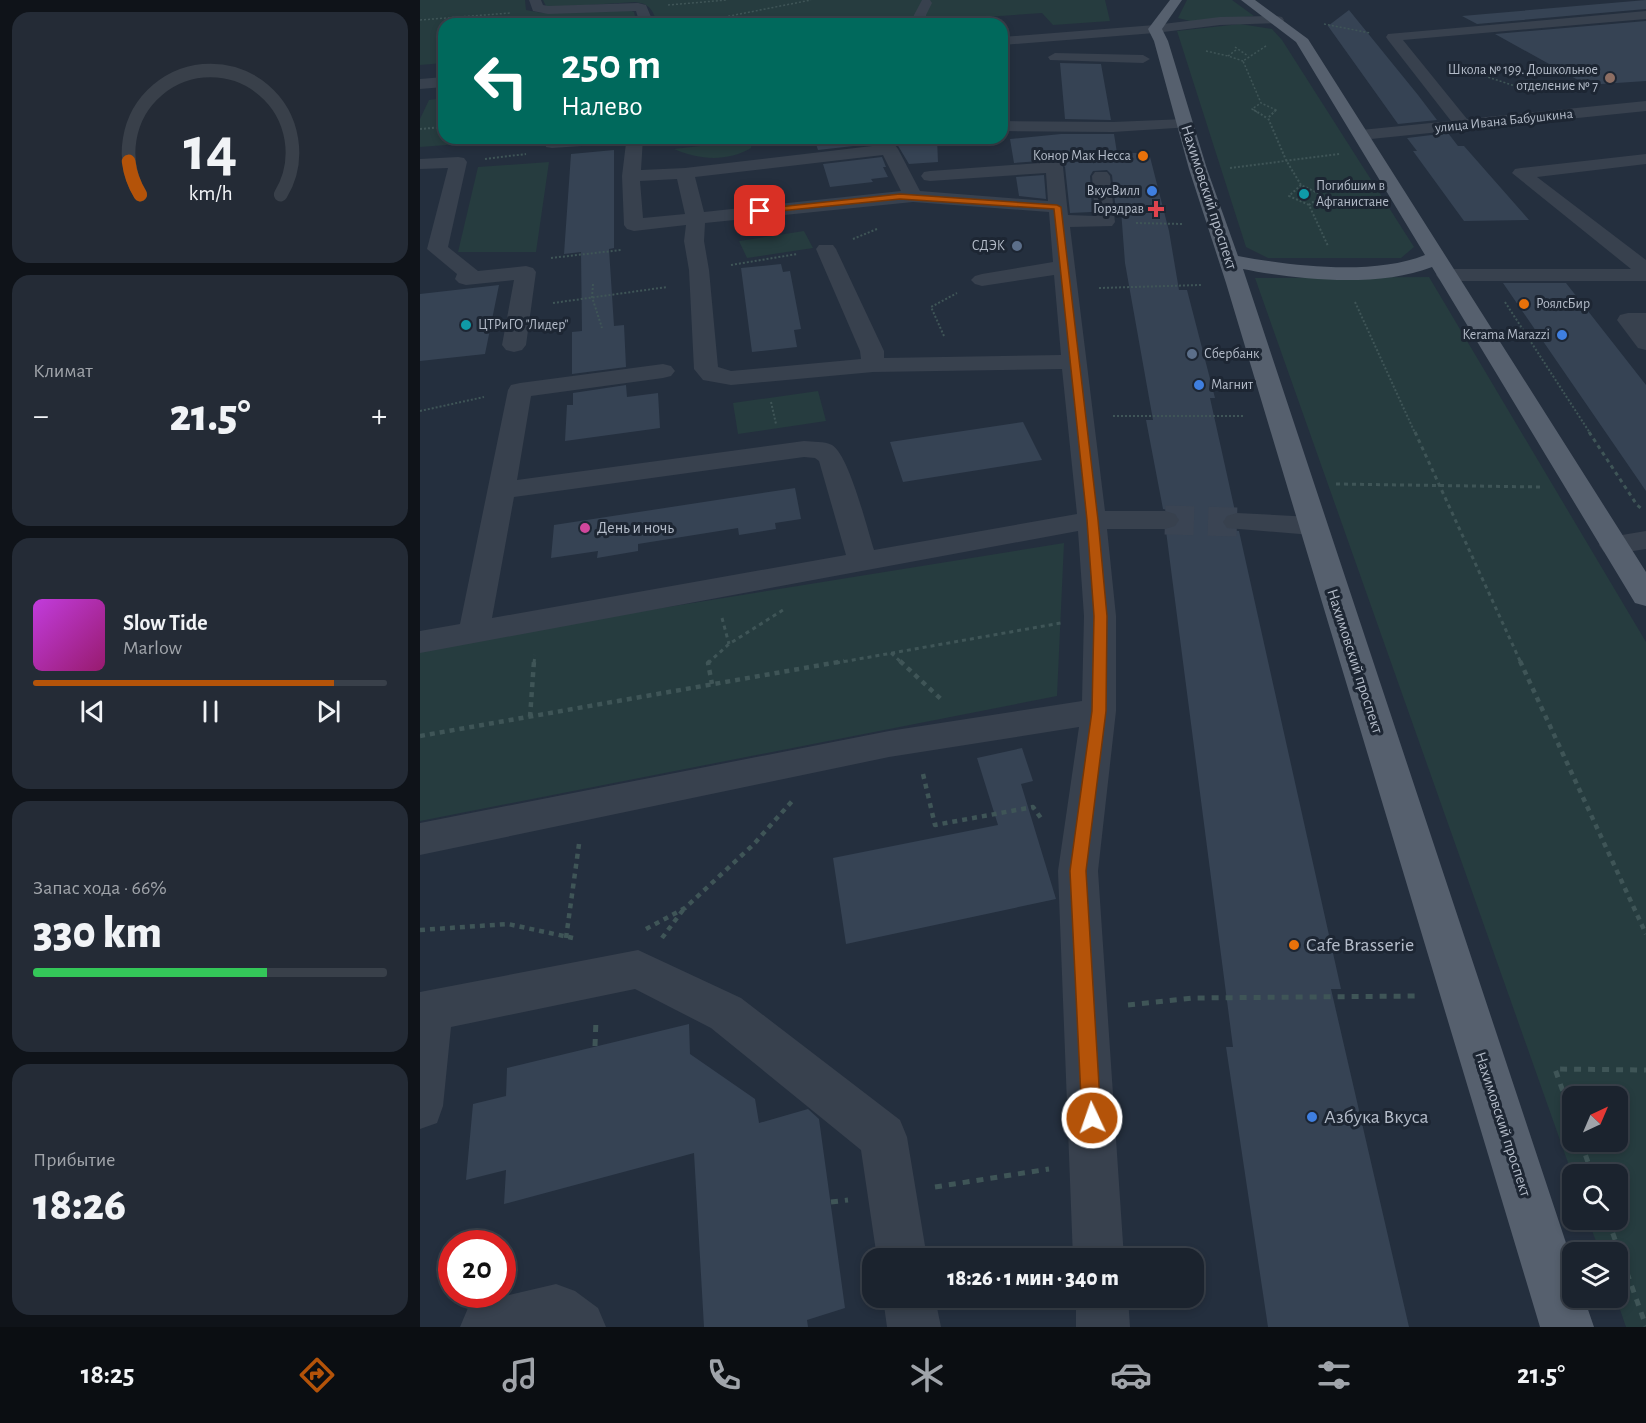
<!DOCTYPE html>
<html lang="ru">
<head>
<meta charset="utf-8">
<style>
	:root { --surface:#1b232e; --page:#242b36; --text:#f1f3f6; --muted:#a0a4aa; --line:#39404a; --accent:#b45309 }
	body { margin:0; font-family:"Alegreya Sans",sans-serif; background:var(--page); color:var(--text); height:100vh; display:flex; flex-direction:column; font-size:22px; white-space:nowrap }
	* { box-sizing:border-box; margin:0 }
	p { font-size:20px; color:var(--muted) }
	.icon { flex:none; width:33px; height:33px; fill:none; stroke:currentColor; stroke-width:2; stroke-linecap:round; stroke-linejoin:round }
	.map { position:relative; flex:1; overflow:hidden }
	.panel { display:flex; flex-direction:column; gap:12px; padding:12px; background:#0f1319; width:420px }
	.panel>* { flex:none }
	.hud { position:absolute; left:18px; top:18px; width:570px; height:126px; border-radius:18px; box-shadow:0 3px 9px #0003,0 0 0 2px var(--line); background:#00695c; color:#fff; overflow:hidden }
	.needle { width:39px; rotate:44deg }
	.fabs { position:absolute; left:1142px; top:1086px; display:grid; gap:12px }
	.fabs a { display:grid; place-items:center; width:66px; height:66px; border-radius:12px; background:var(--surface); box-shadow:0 3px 9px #0003,0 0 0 2px var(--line); font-size:30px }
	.speed { position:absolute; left:18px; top:1230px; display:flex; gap:12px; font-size:30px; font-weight:700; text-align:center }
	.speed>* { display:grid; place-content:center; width:78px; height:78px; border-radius:50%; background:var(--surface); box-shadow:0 3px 9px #0003,0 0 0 2px var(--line); line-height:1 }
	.speed .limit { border:9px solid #d22; background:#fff; color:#111 }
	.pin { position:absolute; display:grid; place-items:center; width:51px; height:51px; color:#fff; margin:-26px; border-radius:12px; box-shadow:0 3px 9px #0006 }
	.me { position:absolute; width:66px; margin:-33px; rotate:357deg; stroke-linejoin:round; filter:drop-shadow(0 0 4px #0008) }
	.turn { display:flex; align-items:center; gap:21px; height:126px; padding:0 24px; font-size:27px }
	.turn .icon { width:78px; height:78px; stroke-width:2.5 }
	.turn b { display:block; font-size:42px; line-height:51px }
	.big { font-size:45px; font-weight:800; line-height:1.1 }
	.panel .widget { flex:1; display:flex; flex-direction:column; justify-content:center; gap:9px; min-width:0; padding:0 21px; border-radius:18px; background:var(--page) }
	.panel .dial { align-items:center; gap:0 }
	.dial svg { height:156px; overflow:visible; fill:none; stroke:var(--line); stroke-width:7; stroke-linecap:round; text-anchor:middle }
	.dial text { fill:var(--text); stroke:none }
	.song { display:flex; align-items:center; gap:18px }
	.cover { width:72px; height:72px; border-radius:9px; background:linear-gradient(135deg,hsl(290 70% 55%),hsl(320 70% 35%)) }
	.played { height:6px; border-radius:3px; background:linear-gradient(90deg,var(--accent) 85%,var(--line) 85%) }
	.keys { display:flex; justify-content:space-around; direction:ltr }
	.heat { display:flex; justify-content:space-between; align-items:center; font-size:33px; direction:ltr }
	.charge { height:9px; border-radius:4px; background:linear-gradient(90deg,#34c759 66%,var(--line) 0) }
	.trip { position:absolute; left:442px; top:1248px; width:342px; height:60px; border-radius:18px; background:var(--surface); box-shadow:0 3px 9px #0003,0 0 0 2px var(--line); font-weight:800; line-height:60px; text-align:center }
	.tab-bar { display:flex; height:96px; justify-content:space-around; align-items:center; background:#0b0e12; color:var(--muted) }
	.tab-bar .icon { width:42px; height:42px }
	.tab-bar .current { color:var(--accent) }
	.tab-bar b { font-size:27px; color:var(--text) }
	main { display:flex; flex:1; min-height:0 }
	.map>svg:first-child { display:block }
</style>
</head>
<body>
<main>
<section class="panel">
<div class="widget dial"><svg viewBox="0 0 100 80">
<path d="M14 69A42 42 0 1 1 86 69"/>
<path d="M14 69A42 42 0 0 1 8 52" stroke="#b45309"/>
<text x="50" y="56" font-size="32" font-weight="700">14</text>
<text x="50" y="72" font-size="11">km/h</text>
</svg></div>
<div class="widget"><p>Климат</p>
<div class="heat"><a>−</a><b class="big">21.5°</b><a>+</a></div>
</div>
<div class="widget">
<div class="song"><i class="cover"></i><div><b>Slow Tide</b><p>Marlow</p></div></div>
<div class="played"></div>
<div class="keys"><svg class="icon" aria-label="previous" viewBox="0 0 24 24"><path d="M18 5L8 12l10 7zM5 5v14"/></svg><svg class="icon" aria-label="pause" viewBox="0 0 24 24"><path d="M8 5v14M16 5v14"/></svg><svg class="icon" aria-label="next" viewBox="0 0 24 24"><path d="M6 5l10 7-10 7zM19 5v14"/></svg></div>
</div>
<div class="widget"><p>Запас хода · 66%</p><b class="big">330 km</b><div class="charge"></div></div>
<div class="widget"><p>Прибытие</p><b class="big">18:26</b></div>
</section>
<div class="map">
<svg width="1226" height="1327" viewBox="0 0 1226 1327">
	<rect width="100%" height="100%" fill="#242f3e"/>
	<path fill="#263c3f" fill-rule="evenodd" d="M0,0H105L106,10L122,13L207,9L214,12L217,24H24V63L0,65Z
		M123,0H685L690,21L633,25L622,13L464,24H238C232,10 231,4 215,2L137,7L126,6Z
		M767,0H812L834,16L774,22L758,18Z
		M820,24L852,29L862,40L994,247L981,258H848L826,247L757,31Z
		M24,98V138H42L40,144L0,147V119L9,100Z
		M332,140L331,148C307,162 279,160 254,149Z
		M129,162L116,252H38L58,167Z
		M384,231L393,248L327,258L319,241Z
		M1009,277L1226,642V1327H1206L1196,1298L1197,1252H1180L1168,1220H1197V1174H1152L835,278ZM1152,1096H1197V1142H1152Z
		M398,391L406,421L318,434L313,403Z
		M644,543L637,696L0,821V647Z"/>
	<path fill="#364354" d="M1226,0V9L1057,24L1042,16Z
		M929,10L998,95L1017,120L978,124L908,26Z
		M1226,21V81L1167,85L1075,34Z
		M640,63L681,64L691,120L645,119Z
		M1028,133L1038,146H1044L1109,220L1044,221L993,151H997L987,138Z
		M641,134H694L697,153H729L749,231L759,290H767L795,398H790L815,511L805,515L801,523L807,530L819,531L921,989H911L989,1327H848L806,1047H813L746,531L757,527L761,519L756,512L743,509L726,420H733L705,263L701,210L696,211L692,175L687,170L673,171L670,176L672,212L650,213L645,167L642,162L634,160L594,163L590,139Z
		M394,138H517L518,162L489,164L477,144L469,142L398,150Z
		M194,150V248L189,249L194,326L204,325L206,367L152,374V332L162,331L161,252L144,254L151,154Z
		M462,157L466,167H463L468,177L451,179L453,182L410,187L403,164Z
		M624,175L626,199L599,196L596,177Z
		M361,264L363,272L370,271L381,329L374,330L377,347L332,352L321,268Z
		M1083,283H1146L1226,385V491Z
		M79,285L65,354L0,361V294Z
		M206,385L207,397L238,393L240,428L145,441L147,405H153V393Z
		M603,422L622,460L483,482L470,442Z
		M375,488L381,519L355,523L356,529L319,535L318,528L218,544V551L177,558L178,551L131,558L134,525Z
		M602,748L613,781L601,784L636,899L426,944L413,858L578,825L557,758Z
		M269,1024L270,1054L335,1099L339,1123L388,1109L399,1119L425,1308L387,1320L388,1327H284L274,1153L84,1204L86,1170L46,1180L53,1104L86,1096L87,1068Z"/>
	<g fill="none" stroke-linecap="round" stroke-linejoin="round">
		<path stroke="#3a4453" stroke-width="29" stroke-dasharray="29 14" stroke-linecap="butt" d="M745,520L817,522"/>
		<path stroke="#3f5557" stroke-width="1.5" stroke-dasharray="2 2" stroke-linecap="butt" d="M248,5L307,0
			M0,20L90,13
			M269,24L391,0
			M904,24L950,33
			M846,46L823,61L841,103L856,110L854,112
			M815,47L828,56
			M816,50L808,56L823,61
			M786,51L808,56
			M1034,66L1095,86L1103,91
			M837,112L832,109L841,103"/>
		<path stroke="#3f5557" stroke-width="2" stroke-dasharray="2 2" stroke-linecap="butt" d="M834,110L847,118
			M856,110L848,118L866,160L881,185L902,195L889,205L908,246
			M0,129L24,127
			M65,159L106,154
			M810,168L919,154
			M881,185L869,196L889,205
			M716,223L763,224
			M433,239L457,229
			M131,258L201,250
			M311,265L377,254
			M173,284L172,297L182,328
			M679,288L781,285
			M935,302L995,433
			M1085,302L1170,433
			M133,303L247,287
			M524,336L511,307L537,293
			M351,402L356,424
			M0,411L64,397
			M693,416H824"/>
		<path stroke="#3f5557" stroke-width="3" stroke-dasharray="4 4" stroke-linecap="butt" d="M995,432L1101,663
			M1169,432L1217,505L1223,510
			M916,484L1121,487
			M302,618L309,644
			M471,653L482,663
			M114,663L115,655
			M288,663L309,644L363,610
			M416,663L641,623"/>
		<path stroke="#3f5557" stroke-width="4.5" stroke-dasharray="5 5" stroke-linecap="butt" d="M290,661L288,663L292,684
			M480,661L523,701
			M1100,661L1226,934
			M110,717L114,661
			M0,736L424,661
			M503,774L515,825L613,807L623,821
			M226,929L265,908L334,844L373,800
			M0,930L88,924L153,938
			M146,938L159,844
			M242,938L263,910"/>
		<path stroke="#3f5557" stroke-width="5" stroke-dasharray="7 7" stroke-linecap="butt" d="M708,1005L773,998L997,996
			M175,1046L176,1020
			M1152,1117L1135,1069L1226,1070
			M1161,1142L1172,1174
			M515,1187L629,1169
			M411,1202L428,1200
			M1188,1220L1226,1326"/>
		<path fill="#38414e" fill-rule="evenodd" d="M109,0H121L123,5L128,6L218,3L226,5L234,24H220L216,11L128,14L113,11Z
			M502,0H510L512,3L506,15V24H492L494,15Z
			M1226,11V19L983,40L1047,119L1226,101V111L941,140L933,135L941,130L1031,121L968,40L966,37L968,34Z
			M857,16L862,17L864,20L862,23L800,25L735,33L582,45V37L735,25L800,17Z
			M635,53L723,55L730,59L723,63L630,60L628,57Z
			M24,77V87L0,89V79Z
			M765,119L771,121L773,124L771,127L693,132L582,131V121L693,122Z
			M124,138H223L221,170L265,168L469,144L475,145L478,149L500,191L628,201L626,173L510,181L504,180L501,176L504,172L510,171L634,162L640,163L643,167L648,215L675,216L672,176L675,172H687L690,176L695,222L692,226L650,227L685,511H745L755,514L759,520L755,526L745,529H687L696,616V711L678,871L704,1258H653L638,871L659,727L469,757L0,855V823L469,731L662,701L664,616L658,531L0,653V631L40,624L88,390L91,385L100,383L243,364L251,366L255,371L251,376L243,378L111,396L97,480L384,441C393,442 404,441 412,445C429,455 447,528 454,550L657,514L642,369L453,372L311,385L283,380L274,369L269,270L264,241L266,225L214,231L207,229L204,225L202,176L206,143L132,148L126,147ZM463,155L481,191L284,212L275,177ZM257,179L265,214L223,218L220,181ZM493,202L629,212L633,262L562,274L555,276L551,280L555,284L562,286L634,275L641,355L464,358V351L416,249L413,245H399L396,249L440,351L441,359L311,371L298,367L289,270L284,241L285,223ZM384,457L395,458L399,461L426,555L72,618L94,497Z
			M1226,154V164L1117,177L1226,260V281H1026L1019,279L1016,275L1019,271L1026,269H1211L1092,173L1095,169L1101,168Z
			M38,157L44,158L47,162L28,247L58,271L106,266L113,268L116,272L106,345L102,350L94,352L86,350L82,345L94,280L46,285L39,283L35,279L37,274L7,249L28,168L0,169V159Z
			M1208,313H1226V350L1218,348L1197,320L1200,315Z
			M817,513L892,517L902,520L906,526L902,532L892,535L807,528L803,522L807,516Z
			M1226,531V549L1194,554L1184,552L1179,545L1184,538Z
			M218,950L321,998L480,1120L487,1137L507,1258H457L441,1150L291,1028L215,989L31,1027L23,1106L17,1123L0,1129V992Z
			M136,1284L155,1291L178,1308L186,1327H40L48,1308L67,1300Z
			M463,1298H515L521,1327H467Z
			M656,1298H708L710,1327H656Z"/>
		<path fill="#56606e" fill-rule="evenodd" d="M750,0H762L742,29L748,41L787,169L818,256C872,266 952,276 1005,255L876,42L821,0H835L888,39L1226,572V606L1215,603L1012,267C959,288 877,280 823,269L1152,1261V1298H1164L1174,1327H1120L806,283L769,169L734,41L728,29Z"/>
	</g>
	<path fill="#b45309" stroke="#753606" stroke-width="1.5" d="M480,194L637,205L641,207L678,520L687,616L686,711L666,871L681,1118L678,1125L672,1128L665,1125L662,1118L650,871L672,711L674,616L667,520L634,209L480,199L340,213L336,211L340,209Z"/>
	<circle fill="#8d6e63" stroke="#1d2633" stroke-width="2" cx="1190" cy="78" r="6"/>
	<g fill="#e8710a" stroke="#1d2633" stroke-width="2">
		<circle cx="723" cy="156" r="6"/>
		<circle cx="1104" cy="304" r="6"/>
		<circle cx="874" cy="945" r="6"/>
	</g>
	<g fill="#3f7fe0" stroke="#1d2633" stroke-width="2">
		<circle cx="732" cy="191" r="6"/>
		<circle cx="1142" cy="335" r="6"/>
		<circle cx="779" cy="385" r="6"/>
		<circle cx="892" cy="1117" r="6"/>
	</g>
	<g fill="#0f9aa8" stroke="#1d2633" stroke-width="2">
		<circle cx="884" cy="194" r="6"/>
		<circle cx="46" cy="325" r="6"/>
	</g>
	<path fill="#e0444e" stroke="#1d2633" stroke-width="2" d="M733 200h6v6h6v6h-6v6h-6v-6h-6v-6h6z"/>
	<g fill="#5c6f8a" stroke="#1d2633" stroke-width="2">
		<circle cx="597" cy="246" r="6"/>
		<circle cx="772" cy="354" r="6"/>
	</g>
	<circle fill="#d1479c" stroke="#1d2633" stroke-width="2" cx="165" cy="528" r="6"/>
	<g text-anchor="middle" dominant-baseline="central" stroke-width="6" stroke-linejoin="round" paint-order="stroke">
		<g font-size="14" fill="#b4bcc9" stroke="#1d2633" text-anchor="end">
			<text x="1178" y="70">Школа № 199. Дошкольное<tspan x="1178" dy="16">отделение № 7</tspan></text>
			<text x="711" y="156">Конор Мак Несса</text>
			<text x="896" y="186" text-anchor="start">Погибшим в<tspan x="896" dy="16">Афганистане</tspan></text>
			<text x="720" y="191">ВкусВилл</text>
			<text x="724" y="209">Горздрав</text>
			<text x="585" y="246">СДЭК</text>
			<text x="1116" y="304" text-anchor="start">РоялсБир</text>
			<text x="58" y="325" text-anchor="start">ЦТРиГО "Лидер"</text>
			<text x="1130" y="335">Kerama Marazzi</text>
			<text x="784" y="354" text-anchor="start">Сбербанк</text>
			<text x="791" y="385" text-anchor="start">Магнит</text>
		</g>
		<g font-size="14" fill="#b4bcc9" stroke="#1d2633">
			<text transform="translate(1084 121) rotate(-6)">улица Ивана Бабушкина</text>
		</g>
		<g font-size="16" fill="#b4bcc9" stroke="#1d2633">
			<text transform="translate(789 197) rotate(72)">Нахимовский проспект</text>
			<text transform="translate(935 661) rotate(72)">Нахимовский проспект</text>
			<text transform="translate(1083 1124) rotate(72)">Нахимовский проспект</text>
		</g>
		<g font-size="16" fill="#b4bcc9" stroke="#1d2633" text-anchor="start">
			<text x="177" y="528">День и ночь</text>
		</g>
		<g font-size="20" fill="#b4bcc9" stroke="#1d2633" text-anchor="start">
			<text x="886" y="945">Cafe Brasserie</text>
			<text x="904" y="1117">Азбука Вкуса</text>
		</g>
	</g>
</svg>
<div class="fabs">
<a><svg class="needle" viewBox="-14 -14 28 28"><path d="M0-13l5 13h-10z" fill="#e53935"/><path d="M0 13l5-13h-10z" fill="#a0a4aa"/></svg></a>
<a><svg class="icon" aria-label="search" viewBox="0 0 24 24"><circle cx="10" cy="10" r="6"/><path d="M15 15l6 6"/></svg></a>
<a><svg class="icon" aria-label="layers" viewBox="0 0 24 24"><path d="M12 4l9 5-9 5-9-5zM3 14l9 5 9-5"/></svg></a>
</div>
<div class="speed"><div class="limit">20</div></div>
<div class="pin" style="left:340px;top:211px;background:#d93025"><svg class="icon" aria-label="arrive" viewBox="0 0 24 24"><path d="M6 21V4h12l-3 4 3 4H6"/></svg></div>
<svg class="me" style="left:672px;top:1118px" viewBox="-20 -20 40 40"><circle r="17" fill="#b45309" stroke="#fff" stroke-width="3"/><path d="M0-11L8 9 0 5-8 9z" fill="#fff"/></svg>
<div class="trip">18:26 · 1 мин · 340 m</div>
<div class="hud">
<div class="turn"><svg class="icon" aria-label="left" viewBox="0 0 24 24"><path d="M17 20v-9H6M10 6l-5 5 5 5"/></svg><div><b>250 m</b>Налево</div></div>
</div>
</div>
</main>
<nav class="tab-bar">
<b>18:25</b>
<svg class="icon current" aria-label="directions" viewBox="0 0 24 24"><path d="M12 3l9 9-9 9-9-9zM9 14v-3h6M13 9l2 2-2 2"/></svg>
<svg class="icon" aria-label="music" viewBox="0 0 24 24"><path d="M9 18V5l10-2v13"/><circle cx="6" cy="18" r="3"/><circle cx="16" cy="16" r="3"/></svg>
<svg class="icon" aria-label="phone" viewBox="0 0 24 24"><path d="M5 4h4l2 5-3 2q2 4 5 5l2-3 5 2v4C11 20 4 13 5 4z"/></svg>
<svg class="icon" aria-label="climate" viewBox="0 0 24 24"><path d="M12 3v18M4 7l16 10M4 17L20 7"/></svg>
<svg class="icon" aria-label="car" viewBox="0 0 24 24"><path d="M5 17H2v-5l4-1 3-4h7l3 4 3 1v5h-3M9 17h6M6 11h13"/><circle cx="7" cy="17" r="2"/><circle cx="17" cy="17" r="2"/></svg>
<svg class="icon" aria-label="filters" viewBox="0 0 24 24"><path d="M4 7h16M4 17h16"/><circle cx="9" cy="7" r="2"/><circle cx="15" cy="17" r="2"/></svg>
<b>21.5°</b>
</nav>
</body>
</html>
